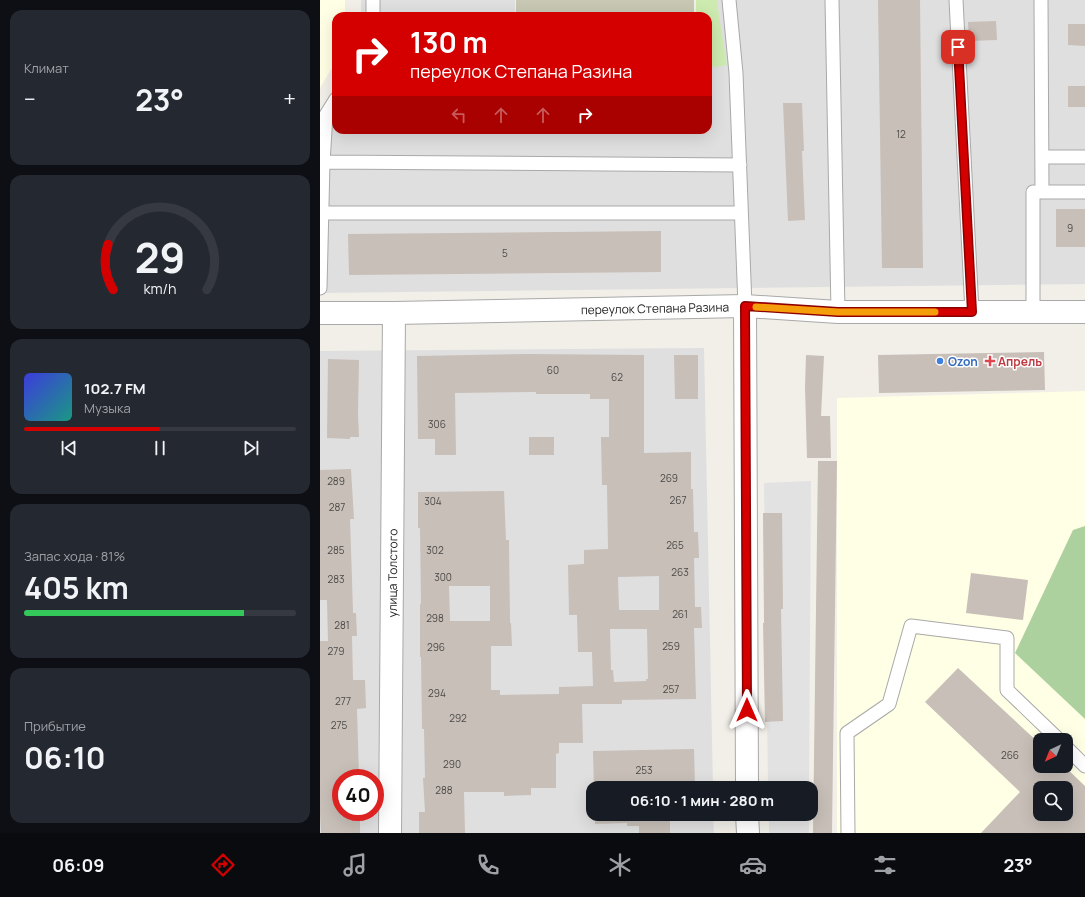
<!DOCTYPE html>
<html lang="ru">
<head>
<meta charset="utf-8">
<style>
	:root { --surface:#171b24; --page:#242831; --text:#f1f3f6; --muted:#9ea1a6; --line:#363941; --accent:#d40000 }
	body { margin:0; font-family:Manrope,sans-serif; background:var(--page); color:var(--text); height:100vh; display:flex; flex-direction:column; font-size:15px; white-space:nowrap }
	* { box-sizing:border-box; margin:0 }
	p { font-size:13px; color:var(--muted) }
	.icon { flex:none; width:22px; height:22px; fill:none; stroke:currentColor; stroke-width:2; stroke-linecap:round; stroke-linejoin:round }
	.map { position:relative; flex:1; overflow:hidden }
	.panel { display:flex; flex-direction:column; gap:10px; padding:10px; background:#0d0f14; width:320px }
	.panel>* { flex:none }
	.guide { position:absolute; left:12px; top:12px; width:380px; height:122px; border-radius:12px; box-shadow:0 4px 16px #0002; background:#d40000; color:#fff; overflow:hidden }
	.needle { width:26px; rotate:223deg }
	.tools { position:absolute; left:713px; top:733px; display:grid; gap:8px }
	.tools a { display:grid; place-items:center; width:40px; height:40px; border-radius:8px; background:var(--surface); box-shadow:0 4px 16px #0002; font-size:20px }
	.speed { position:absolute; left:12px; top:769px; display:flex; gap:8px; font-size:20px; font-weight:700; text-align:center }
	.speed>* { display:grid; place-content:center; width:52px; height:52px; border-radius:50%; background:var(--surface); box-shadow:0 4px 16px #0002; line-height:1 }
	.speed .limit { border:6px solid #d22; background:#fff; color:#111 }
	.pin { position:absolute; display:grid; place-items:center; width:34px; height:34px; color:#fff; margin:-17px; border-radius:8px; box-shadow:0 2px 6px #0006 }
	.me { position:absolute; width:44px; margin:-22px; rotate:0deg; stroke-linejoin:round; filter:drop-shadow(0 0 3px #0008) }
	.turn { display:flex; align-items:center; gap:14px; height:84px; padding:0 12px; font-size:18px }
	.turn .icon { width:52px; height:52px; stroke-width:2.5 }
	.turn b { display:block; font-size:28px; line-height:34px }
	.lanes { display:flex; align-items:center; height:38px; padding:0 12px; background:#0003; justify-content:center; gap:20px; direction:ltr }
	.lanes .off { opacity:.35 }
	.big { font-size:30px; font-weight:700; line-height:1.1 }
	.panel .widget { flex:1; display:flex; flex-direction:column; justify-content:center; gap:6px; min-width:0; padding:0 14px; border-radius:12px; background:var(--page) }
	.panel .dial { align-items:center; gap:0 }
	.dial svg { height:104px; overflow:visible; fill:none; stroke:var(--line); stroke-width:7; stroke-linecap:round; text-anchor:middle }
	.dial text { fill:var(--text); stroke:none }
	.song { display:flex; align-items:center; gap:12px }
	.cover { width:48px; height:48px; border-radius:6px; background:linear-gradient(135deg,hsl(240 70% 55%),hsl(170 70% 35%)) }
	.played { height:4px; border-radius:2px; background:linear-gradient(90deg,var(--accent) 50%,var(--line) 50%) }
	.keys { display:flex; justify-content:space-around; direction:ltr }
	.heat { display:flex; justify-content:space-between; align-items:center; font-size:22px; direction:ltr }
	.charge { height:6px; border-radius:3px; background:linear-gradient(90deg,#34c759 81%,var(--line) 0) }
	.trip { position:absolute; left:266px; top:781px; width:232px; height:40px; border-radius:12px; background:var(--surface); box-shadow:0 4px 16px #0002; font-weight:700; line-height:40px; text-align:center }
	.dock { display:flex; height:64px; justify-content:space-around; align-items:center; background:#090b0e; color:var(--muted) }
	.dock .icon { width:28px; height:28px }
	.dock .selected { color:var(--accent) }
	.dock b { font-size:18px; color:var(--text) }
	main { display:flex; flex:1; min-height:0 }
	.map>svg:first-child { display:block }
</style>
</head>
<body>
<main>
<section class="panel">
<div class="widget"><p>Климат</p>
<div class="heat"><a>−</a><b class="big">23°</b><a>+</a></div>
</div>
<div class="widget dial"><svg viewBox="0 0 100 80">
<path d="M14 69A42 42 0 1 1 86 69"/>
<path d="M14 69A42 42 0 0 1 10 34" stroke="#d40000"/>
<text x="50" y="56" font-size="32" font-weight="700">29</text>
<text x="50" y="72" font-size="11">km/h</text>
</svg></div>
<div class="widget">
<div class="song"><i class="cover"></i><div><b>102.7 FM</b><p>Музыка</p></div></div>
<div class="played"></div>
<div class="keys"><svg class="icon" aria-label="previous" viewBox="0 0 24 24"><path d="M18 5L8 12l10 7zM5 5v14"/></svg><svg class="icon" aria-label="pause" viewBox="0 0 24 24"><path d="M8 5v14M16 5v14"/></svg><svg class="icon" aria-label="next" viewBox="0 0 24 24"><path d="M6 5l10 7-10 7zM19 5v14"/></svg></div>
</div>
<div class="widget"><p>Запас хода · 81%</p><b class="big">405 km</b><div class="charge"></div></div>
<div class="widget"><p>Прибытие</p><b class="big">06:10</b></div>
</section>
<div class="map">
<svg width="765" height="833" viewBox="0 0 765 833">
	<rect width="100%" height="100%" fill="#f2efe9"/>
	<path fill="#e0dfdf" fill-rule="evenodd" d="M41,0H195V16H41Z
		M393,0H765V284L0,293V110L16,85V130H388V68Z
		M384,348L393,788H273V814H393L394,833H0V351ZM21,778H55V812H21Z"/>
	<path fill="#ffffe5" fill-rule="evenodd" d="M0,0H25V16H16V61L0,88Z
		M765,391V833H517V398ZM720,740H746V766H720ZM720,788H746V814H720Z"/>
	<path fill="#c7c7b4" d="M196,0H374V16H196Z"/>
	<path fill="#cdebb0" d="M376,0H397L399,16L407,65L397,67L388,66V16H376Z"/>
	<path fill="#add19e" d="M765,526V719L695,653L753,530Z"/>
	<path fill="#e2e2e2" d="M491,481L489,788H448L444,483Z
		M449,814H489V833H449Z"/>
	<path fill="#c7bfb8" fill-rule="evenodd" d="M558,0H600L603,268H562Z
		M676,21L677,40L649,41L648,22Z
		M748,24H765V46L748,45Z
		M748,86H765V107H748Z
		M463,103H482L484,151H482L485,220L468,221Z
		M736,209H765V247H736Z
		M341,231V272L29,275L28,234Z
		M724,352L725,390L559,393L558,355Z
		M208,354L324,355V453L371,452V489H373L374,532H378L379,558H374L375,607H381L382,628H374L376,699L302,700V704H262L263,743H239V753L236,754V788H211V795L184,796V792H144L145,833H99V812H105L103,778H105L104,729H102L101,657H100V604H101L100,528H98V492L184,491L186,540H189L190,623H191L192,646H171V690H180V695L239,694V687L273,686L272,652H258L257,615H249L248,565L264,564V550L288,549L287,485H282L281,437H289V399H270V394H216V392L135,393L136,455H115V439H98L97,356ZM339,576V610H299L298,577ZM129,586H170V621H130ZM290,629H327L328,679H326V681L294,682L293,670H291Z
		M354,355H378V399H355Z
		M486,355L504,356L501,416H510L511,458H487L485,387Z
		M8,359L39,360L38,414L39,437H30V439L7,438Z
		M209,437H234V455H209Z
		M498,461H517L512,833H493Z
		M31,469L34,519H30L32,579L33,613H36L37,636H32L33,680H45L46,708L37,709L39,778H21V812H40V833H1L0,813V641H8L7,600H0V470Z
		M443,513H462L463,609H461L463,721L445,722L443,623H444Z
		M651,573L708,580L703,620L646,613Z
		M638,668L720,744V766H744L765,786V833H661L700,792L605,702ZM720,788H746V814H720Z
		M374,749L375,788H274L273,751Z
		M275,814H350V833H319V826H307V823L275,824Z"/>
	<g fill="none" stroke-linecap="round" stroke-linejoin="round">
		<g stroke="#a9a9a9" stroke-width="15">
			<path id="service" d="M53,0V16
				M409,0L416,73L425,306
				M512,0L518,312
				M636,0L652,312
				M721,0L722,192
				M722,157H765
				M3,162L420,165
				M0,213H421
				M0,288L3,162L6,115L16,99
				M713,312V192H765
				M746,747L765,766
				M528,833L527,733L569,704L591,626L687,638V690L739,740"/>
		</g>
		<g stroke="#a9a9a9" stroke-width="24">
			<g id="minor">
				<path d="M425,306L518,312H765"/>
				<path id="s1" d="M70,833L74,313"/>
			</g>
		</g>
		<g stroke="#a9a9a9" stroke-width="24">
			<g id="tertiary">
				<path id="s2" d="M0,313H74L425,306L427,788"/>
				<path d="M427,814L428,833"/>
			</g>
		</g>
		<use href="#service" stroke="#fff" stroke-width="13"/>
		<use href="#minor" stroke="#fff" stroke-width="22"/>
		<use href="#tertiary" stroke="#fff" stroke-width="22"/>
	</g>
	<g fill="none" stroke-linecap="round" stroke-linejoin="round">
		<g stroke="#8a0000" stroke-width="10">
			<path id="route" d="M427,710L425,306L518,312H652L638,47"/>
		</g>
		<use href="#route" stroke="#d40000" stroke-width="7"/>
		<path stroke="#f59e0b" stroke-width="7" d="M436,307L518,312H615"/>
	</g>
	<circle fill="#3f7fe0" stroke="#fff" stroke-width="1.5" cx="620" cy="361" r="4"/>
	<path fill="#e0444e" stroke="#fff" stroke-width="1.5" d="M668 355h4v4h4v4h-4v4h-4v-4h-4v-4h4z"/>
	<g text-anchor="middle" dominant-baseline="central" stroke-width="3" stroke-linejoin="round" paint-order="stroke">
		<g font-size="10" fill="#4b4948">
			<text x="581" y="134">12</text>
			<text x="750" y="228">9</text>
			<text x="185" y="253">5</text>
			<text x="233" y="370">60</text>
			<text x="297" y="377">62</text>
			<text x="117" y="424">306</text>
			<text x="349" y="478">269</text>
			<text x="16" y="481">289</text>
			<text x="358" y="500">267</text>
			<text x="113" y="501">304</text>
			<text x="17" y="507">287</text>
			<text x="355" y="545">265</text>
			<text x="16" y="550">285</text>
			<text x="115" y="550">302</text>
			<text x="360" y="572">263</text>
			<text x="123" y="577">300</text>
			<text x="16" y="579">283</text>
			<text x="360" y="614">261</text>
			<text x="115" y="618">298</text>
			<text x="22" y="625">281</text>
			<text x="351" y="646">259</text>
			<text x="116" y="647">296</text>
			<text x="16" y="651">279</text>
			<text x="351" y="689">257</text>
			<text x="117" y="693">294</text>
			<text x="23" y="701">277</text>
			<text x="138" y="718">292</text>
			<text x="19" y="725">275</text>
			<text x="690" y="755">266</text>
			<text x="132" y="764">290</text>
			<text x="324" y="770">253</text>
			<text x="124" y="790">288</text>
		</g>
		<g font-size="12" fill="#222" stroke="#fff">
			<text stroke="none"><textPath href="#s2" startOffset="335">переулок Степана Разина</textPath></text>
			<text stroke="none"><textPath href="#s1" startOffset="260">улица Толстого</textPath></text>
		</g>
		<g font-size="12" font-weight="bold" fill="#366cbe" stroke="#fff" text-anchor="start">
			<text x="628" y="361">Ozon</text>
		</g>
		<g font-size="12" font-weight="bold" fill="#be3a42" stroke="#fff" text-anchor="start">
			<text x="678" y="361">Апрель</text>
		</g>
	</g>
</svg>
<div class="tools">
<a><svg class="needle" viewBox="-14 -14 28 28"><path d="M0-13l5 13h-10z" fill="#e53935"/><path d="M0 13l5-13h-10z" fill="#9ea1a6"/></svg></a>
<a><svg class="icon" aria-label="search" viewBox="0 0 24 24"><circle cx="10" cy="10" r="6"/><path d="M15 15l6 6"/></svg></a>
</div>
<div class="speed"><div class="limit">40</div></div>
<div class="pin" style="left:638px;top:47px;background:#d93025"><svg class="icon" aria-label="arrive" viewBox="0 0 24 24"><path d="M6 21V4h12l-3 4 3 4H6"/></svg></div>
<svg class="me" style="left:427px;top:710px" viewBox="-20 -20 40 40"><path d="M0-17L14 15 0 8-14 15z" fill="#d40000" stroke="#fff" stroke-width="4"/></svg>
<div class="trip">06:10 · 1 мин · 280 m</div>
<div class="guide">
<div class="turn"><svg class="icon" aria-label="right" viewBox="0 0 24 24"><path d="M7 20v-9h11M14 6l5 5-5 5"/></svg><div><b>130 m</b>переулок Степана Разина</div></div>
<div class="lanes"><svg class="icon off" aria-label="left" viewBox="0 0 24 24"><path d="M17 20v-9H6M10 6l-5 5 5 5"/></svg><svg class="icon off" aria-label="ahead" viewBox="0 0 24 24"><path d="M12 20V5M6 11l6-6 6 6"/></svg><svg class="icon off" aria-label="ahead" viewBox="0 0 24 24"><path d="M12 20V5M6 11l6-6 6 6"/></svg><svg class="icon" aria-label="right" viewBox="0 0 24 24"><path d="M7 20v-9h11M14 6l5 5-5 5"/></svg></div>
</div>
</div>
</main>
<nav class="dock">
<b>06:09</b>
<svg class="icon selected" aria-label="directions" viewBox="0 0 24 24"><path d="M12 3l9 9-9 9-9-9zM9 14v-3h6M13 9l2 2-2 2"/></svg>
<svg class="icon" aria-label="music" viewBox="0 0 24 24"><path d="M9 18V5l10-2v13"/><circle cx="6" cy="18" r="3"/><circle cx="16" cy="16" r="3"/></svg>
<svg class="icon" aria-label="phone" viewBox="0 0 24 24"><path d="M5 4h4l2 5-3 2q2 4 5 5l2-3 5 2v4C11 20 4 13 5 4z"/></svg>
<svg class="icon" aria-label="climate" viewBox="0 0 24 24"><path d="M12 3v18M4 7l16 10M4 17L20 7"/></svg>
<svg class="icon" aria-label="car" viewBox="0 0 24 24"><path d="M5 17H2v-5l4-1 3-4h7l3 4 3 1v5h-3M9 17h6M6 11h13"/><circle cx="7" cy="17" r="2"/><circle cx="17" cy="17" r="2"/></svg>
<svg class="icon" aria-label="filters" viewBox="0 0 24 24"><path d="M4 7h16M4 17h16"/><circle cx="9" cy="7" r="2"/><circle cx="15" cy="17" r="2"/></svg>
<b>23°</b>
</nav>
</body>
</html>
